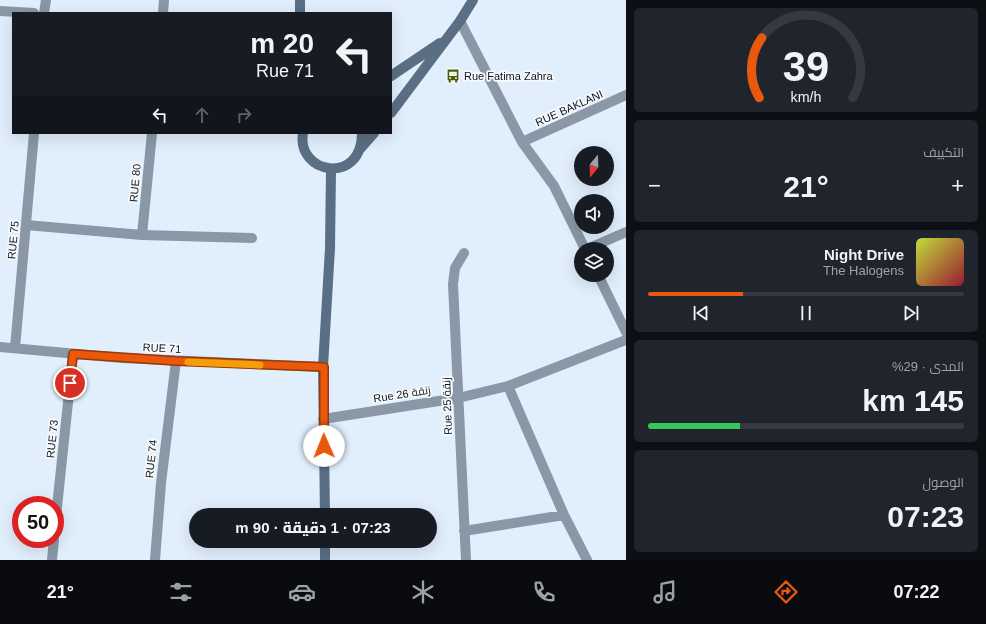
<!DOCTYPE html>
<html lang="ar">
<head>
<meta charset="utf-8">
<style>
	:root { --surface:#171b24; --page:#20242c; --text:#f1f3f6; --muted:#9ea1a6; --line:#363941; --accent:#ea580c }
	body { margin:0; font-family:Helvetica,Cairo,sans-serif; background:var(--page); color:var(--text); direction:rtl; height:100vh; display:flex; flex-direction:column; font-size:15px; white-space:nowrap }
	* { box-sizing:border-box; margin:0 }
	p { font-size:13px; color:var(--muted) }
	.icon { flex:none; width:22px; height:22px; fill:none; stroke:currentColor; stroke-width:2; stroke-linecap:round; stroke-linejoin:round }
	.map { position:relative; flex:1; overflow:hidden; direction:ltr }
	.drawer { display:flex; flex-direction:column; gap:8px; padding:8px; background:#0d0f14; width:360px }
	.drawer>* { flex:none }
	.hud { position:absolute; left:12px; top:12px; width:380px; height:122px; border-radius:0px; box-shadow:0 4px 16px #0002; direction:rtl; background:#171b24; color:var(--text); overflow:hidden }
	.needle { width:26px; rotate:199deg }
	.tools { position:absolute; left:574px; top:146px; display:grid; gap:8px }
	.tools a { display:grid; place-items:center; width:40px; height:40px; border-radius:50%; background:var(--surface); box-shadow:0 4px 16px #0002; font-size:20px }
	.speed { position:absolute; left:12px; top:496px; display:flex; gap:8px; font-size:20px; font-weight:700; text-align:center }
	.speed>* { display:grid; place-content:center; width:52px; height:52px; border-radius:50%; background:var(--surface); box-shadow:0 4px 16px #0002; line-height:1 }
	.speed .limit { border:6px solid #d22; background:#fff; color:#111 }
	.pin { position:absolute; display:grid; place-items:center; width:34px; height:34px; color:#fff; margin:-17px; border:2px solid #fff; border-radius:50%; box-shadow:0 1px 4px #0007 }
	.me { position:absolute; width:44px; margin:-22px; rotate:359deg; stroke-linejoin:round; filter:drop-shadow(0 0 3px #0008) }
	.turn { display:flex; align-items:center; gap:14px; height:84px; padding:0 12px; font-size:18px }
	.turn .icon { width:52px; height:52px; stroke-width:2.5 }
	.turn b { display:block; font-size:28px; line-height:34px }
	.lanes { display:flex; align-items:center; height:38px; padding:0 12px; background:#0003; justify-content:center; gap:20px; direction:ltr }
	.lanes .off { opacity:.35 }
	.big { font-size:30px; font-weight:800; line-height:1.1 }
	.drawer .card { flex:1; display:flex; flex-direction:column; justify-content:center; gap:6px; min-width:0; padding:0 14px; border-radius:6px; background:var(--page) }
	.drawer .dial { align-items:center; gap:0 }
	.dial svg { height:104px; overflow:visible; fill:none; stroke:var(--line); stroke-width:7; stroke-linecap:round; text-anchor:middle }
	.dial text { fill:var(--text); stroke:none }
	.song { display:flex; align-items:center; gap:12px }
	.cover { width:48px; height:48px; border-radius:6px; background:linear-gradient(135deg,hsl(70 70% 55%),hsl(350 70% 35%)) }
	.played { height:4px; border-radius:2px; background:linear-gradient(90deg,var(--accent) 30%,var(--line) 30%) }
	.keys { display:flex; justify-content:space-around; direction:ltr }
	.heat { display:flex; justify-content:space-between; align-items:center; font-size:22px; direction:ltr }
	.charge { height:6px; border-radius:3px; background:linear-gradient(90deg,#34c759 29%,var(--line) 0) }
	.trip { position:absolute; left:189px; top:508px; width:248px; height:40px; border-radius:20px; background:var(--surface); box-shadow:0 4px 16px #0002; font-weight:800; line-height:40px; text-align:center; direction:rtl }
	.menu { display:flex; height:64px; justify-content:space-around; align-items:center; background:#090b0e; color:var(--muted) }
	.menu .icon { width:28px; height:28px }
	.menu .current { color:var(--accent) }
	.menu b { font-size:18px; color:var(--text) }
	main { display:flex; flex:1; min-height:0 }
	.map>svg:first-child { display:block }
</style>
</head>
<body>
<main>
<section class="drawer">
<div class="card dial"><svg viewBox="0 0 100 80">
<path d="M14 69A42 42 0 1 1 86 69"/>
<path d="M14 69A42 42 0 0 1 16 23" stroke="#ea580c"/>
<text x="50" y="56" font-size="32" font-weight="700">39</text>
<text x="50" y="72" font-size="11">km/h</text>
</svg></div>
<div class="card"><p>التكييف</p>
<div class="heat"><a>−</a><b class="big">21°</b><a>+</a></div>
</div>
<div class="card">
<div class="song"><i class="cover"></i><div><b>Night Drive</b><p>The Halogens</p></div></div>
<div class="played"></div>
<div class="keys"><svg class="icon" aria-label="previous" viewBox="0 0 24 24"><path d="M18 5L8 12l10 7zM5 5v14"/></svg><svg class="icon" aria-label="pause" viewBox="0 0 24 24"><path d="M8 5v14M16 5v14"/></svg><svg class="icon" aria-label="next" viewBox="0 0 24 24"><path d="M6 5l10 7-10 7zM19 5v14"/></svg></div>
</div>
<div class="card"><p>المدى · 29%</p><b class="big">145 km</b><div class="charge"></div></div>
<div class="card"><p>الوصول</p><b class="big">07:23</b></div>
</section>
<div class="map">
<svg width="626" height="560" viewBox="0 0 626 560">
	<rect width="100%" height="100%" fill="#e1eefb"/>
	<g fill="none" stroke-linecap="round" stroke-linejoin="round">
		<path stroke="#8997a6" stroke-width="10" d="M0,11L34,13
			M44,13L46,0
			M163,13L164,0
			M460,21L522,142L554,186L585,249
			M522,142L626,95
			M26,225L142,235L252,238
			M142,235L152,133
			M587,249L626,232
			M464,253L455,268L453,284L466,560
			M598,275L626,332
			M0,347L122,358L323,367
			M15,348L34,133
			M508,386L564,515L587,560
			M323,419L458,398L508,386L626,340
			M55,526L73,355
			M464,531L564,515
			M52,560L54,539
			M155,560L161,483L176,361"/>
		<path stroke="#5a6f84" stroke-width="10" d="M300,0V13
			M391,76L440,43
			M391,113L460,21L473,0
			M303,133C296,174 362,186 362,133
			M361,148L374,133
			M325,515L323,367L330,248L331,169
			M325,541V560"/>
	</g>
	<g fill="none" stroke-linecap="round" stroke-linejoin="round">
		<g stroke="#983908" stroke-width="10">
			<path id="route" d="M70,383L73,354L176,361L324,367V446"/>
		</g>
		<use href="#route" stroke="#ea580c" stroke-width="7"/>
		<path stroke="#f59e0b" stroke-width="7" d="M188,362L260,365"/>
	</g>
	<defs>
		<g id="bus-bare" transform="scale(1.08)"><path d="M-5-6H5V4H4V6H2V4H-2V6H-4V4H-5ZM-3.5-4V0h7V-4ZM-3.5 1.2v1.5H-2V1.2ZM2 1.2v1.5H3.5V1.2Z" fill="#4c5e03" stroke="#f6fafd" stroke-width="2.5" paint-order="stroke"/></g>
	</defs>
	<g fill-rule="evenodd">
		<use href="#bus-bare" x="453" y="76"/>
	</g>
	<g text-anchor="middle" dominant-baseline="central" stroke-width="3.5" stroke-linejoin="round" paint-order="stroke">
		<g font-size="11" fill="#11171d" stroke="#f6fafd" text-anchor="start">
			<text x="464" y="76">Rue Fatima Zahra</text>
		</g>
		<g font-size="11" fill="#11171d" stroke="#f6fafd">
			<text transform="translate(569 108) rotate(-24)">RUE BAKLANI</text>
			<text transform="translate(135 183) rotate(-85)">RUE 80</text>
			<text transform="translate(13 240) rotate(-85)">RUE 75</text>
			<text transform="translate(162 348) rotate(3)">RUE 71</text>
			<text transform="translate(402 394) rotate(-9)">Rue 26 زنقة</text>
			<text transform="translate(447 406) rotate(-92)">Rue 25 زنقة</text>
			<text transform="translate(52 439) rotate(-84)">RUE 73</text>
			<text transform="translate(151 459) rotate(-84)">RUE 74</text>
		</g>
	</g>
</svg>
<div class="tools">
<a><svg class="needle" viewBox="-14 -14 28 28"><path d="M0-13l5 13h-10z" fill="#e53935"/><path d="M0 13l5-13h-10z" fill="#9ea1a6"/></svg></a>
<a><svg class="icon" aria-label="sound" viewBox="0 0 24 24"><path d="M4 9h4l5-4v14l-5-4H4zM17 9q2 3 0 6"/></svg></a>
<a><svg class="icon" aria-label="layers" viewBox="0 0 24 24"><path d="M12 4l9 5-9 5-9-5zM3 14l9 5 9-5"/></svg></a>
</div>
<div class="speed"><div class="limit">50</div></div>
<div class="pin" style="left:70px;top:383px;background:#d93025"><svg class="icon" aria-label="arrive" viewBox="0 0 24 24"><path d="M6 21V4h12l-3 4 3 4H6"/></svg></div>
<svg class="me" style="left:324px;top:446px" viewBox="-20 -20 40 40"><circle r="19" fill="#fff"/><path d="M0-13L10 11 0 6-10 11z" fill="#ea580c"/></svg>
<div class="trip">07:23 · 1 دقيقة · 90 m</div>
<div class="hud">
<div class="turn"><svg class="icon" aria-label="left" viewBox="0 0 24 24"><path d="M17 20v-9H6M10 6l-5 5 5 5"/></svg><div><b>20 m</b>Rue 71</div></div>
<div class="lanes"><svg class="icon" aria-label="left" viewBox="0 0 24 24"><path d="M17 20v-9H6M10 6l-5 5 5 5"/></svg><svg class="icon off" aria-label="ahead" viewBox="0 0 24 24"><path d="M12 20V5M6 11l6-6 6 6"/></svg><svg class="icon off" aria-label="right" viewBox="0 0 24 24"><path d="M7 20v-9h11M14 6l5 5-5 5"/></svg></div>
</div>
</div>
</main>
<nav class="menu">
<b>07:22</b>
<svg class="icon current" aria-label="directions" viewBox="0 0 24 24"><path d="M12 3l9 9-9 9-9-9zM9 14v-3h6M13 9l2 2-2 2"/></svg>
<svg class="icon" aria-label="music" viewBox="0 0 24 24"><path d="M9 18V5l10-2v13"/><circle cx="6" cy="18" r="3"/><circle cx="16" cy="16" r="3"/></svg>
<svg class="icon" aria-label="phone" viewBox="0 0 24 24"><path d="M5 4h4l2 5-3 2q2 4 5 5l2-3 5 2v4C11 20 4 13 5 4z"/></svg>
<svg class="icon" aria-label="climate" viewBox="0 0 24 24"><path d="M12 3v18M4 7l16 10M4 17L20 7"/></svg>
<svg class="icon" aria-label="car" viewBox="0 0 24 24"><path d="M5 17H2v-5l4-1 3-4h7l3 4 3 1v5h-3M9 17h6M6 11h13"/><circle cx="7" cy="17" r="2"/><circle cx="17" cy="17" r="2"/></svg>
<svg class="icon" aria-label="filters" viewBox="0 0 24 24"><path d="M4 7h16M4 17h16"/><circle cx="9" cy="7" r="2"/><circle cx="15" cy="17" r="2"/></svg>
<b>21°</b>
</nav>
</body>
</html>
